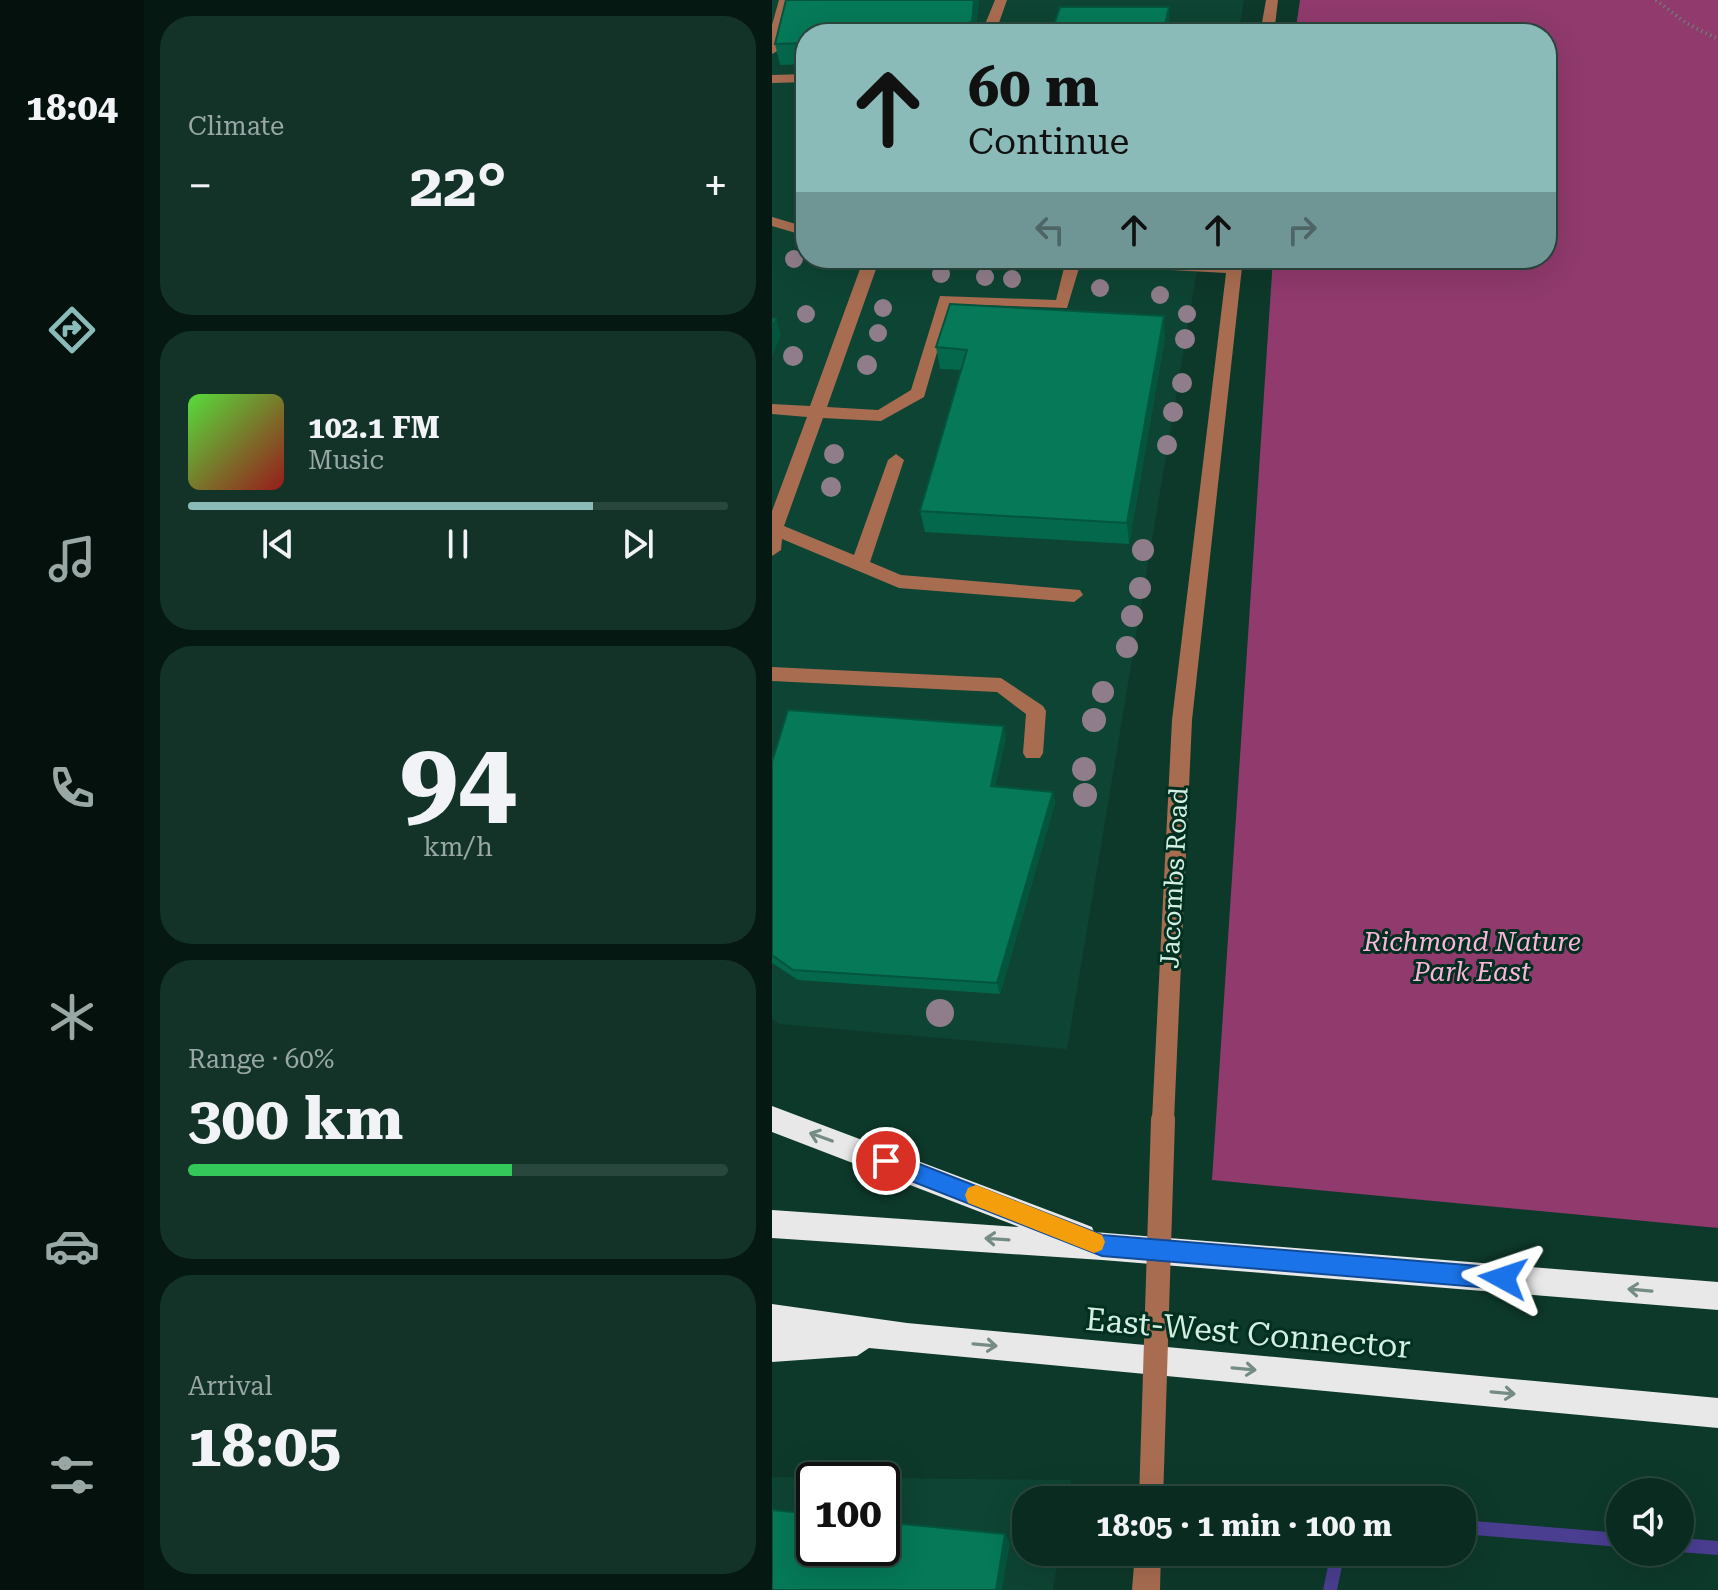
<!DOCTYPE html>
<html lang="en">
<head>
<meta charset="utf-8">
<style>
	:root { --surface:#0a2b20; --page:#133329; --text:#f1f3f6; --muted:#99a7a5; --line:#2a473e; --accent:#8bbbb9 }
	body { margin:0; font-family:"Roboto Serif",serif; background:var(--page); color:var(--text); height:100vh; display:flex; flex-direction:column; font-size:30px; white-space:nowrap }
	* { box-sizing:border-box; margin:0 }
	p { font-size:26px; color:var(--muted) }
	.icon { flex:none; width:44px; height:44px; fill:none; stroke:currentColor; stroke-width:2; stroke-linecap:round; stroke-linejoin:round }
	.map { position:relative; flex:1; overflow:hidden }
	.details { display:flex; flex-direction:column; gap:16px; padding:16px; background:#061812; width:628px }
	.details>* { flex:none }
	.guide { position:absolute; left:24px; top:24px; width:760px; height:244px; border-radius:32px; box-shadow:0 8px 32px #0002,0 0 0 2px var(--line); background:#8bbbb9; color:#111; overflow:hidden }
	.buttons { position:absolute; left:834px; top:1478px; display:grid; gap:16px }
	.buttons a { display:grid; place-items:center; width:88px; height:88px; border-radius:50%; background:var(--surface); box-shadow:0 8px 32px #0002,0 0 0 2px var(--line); font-size:40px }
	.speed { position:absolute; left:24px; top:1462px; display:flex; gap:16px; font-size:40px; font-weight:700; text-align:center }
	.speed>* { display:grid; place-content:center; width:104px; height:104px; border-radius:50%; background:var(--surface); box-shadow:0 8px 32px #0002,0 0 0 2px var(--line); line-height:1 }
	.speed .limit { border:4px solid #111; border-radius:12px; background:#fff; color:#111 }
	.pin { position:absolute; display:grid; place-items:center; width:68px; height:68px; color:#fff; margin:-34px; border:4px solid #fff; border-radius:50%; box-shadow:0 2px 8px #0007 }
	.me { position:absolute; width:88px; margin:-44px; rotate:275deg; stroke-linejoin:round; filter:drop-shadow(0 0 6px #0008) }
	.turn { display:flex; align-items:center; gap:28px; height:168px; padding:0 40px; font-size:36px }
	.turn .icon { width:104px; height:104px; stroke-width:2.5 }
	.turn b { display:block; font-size:56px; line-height:68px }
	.lanes { display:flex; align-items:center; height:76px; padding:0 40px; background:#0003; justify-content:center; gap:40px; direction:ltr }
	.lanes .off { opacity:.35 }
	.big { font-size:60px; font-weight:700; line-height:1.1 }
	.details .card { flex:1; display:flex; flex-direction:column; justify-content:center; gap:12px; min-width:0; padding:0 28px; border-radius:32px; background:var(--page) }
	.details .dial { align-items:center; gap:0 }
	.dial b { font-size:104px; line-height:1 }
	.song { display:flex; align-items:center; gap:24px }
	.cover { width:96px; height:96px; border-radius:12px; background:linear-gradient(135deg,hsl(110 70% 55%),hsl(0 70% 35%)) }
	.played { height:8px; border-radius:4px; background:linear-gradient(90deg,var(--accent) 75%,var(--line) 75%) }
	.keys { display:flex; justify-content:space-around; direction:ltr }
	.heat { display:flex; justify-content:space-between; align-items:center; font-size:44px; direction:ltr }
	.charge { height:12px; border-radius:6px; background:linear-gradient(90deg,#34c759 60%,var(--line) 0) }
	.trip { position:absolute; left:240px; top:1486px; width:464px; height:80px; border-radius:32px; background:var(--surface); box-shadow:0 8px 32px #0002,0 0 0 2px var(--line); font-weight:700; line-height:80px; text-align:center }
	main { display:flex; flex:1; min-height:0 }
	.tab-bar { display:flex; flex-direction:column; width:144px; justify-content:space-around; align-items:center; background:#04110d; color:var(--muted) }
	.tab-bar .icon { width:56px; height:56px }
	.tab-bar .current { color:var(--accent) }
	.tab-bar b { font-size:36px; color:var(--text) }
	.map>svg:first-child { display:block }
</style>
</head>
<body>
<main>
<nav class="tab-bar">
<b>18:04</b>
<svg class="icon current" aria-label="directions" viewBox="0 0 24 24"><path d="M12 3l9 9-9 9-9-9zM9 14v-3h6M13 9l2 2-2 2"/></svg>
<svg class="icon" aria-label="music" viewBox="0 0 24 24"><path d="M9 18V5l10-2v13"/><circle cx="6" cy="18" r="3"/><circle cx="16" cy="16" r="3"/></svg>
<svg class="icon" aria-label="phone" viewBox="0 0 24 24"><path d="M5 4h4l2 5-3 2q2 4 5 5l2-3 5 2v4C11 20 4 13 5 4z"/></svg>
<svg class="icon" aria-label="climate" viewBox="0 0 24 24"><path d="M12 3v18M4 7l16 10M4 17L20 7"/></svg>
<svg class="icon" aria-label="car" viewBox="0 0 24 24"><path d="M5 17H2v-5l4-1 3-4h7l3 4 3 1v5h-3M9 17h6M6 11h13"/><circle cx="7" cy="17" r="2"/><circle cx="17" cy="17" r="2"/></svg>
<svg class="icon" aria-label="filters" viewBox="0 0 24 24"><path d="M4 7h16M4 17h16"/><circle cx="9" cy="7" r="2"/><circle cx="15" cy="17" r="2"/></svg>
</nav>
<section class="details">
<div class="card"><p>Climate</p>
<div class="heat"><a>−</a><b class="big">22°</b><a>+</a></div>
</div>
<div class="card">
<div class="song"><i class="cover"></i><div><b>102.1 FM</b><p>Music</p></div></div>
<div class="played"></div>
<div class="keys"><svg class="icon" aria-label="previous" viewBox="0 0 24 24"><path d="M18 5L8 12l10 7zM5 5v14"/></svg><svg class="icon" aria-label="pause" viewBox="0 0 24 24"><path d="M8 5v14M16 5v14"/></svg><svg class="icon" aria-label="next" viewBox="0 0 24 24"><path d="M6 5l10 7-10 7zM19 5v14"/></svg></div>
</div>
<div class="card dial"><b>94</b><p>km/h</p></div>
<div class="card"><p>Range · 60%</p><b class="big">300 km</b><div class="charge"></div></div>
<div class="card"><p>Arrival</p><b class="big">18:05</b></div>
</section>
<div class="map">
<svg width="946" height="1590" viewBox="0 0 946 1590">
	<rect width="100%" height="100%" fill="#0d392a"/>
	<path fill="#0e4433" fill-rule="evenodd" d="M0,0H472L466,34H34V258H427L295,1049L8,1024L0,1019Z
		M0,1477L299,1480L296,1500H254V1552H287L281,1590H0ZM42,1480H110V1548H42Z"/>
	<path fill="#903a6d" d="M528,0H946V1228L440,1180L501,258H774V34H523Z"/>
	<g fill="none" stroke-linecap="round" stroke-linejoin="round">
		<path fill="#4a3e91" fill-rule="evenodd" d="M690,1520L848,1533V1547L690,1534Z
			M908,1538L946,1541V1555L907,1552Z
			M559,1552H573L565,1590H551Z"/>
		<path stroke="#688d7f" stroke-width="4" stroke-dasharray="1 4" stroke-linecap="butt" d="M884,0L914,23L946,39"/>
		<path fill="#a86d51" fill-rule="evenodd" d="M7,0H19L7,50L0,54V25Z
			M223,0H235L223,34H209Z
			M494,0H506L502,34H488Z
			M34,74V82L0,83V75Z
			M0,217L34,227V236L0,226Z
			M92,258H108L55,407L106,410L139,390L168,296L284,300L293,264L271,263L263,258H350L455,264V258H471L420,720L402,1120L399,1127L391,1131L383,1127L380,1120L400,720L454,273L308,265L295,308L179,304L152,397L109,421L51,418L12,526L82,555L116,460L124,454L132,460L98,562L129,575L308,590L311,595L302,602L127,588L10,539L9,550L0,556V511L35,417L0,414V404L38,406Z
			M0,667L229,678L271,706L274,711L271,753L268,758H254L251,753L254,714L225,692L0,681Z
			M363,1552H389L388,1590H360Z"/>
		<path fill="#e8e8e8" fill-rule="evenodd" d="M0,1106L310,1223L320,1227L322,1232L946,1282V1310L330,1260L0,1238V1210L247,1227L0,1132Z
			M0,1304L135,1323L946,1398V1428L97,1348L85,1356L0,1362Z"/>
		<path stroke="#a86d51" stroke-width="24" d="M379,1500L391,1120"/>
	</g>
	<g fill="#907d8b">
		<circle cx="22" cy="259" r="9"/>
		<circle cx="169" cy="274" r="9"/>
		<circle cx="213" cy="277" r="9"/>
		<circle cx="240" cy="279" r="9"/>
		<circle cx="328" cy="288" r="9"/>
		<circle cx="388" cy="295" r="9"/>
		<circle cx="111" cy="308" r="9"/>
		<circle cx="34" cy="314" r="9"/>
		<circle cx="415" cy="314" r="9"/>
		<circle cx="106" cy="333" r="9"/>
		<circle cx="413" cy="339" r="10"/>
		<circle cx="21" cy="356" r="10"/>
		<circle cx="95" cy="365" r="10"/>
		<circle cx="410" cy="383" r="10"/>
		<circle cx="401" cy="412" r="10"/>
		<circle cx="395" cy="445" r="10"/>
		<circle cx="62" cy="454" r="10"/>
		<circle cx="59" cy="487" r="10"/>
		<circle cx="371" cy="550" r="11"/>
		<circle cx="368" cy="588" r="11"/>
		<circle cx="360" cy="616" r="11"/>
		<circle cx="355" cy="647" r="11"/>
		<circle cx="331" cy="692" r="11"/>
		<circle cx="322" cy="720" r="12"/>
		<circle cx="312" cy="769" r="12"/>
		<circle cx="313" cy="795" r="12"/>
		<circle cx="168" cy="1013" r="14"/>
	</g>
	<path fill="#04684c" d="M14,0H207L203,34H34V64L8,65L3,44Z
		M393,337L357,544L153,532L148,511L189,370L168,369L164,347Z
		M232,726L234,737L223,787L281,792L283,803L228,994L26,980L0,963V762Z"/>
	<path fill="#04553e" d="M202,0H207L203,34H178Z
		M397,7L398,28L396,34H391Z
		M392,316L393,337L357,544L355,523Z
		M4,318L9,335L0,357V328Z
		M232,726L234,737L221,798L219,786Z
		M281,792L283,803L228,994L225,983Z
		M233,1534L238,1543L230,1590H224Z"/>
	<path fill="#057958" stroke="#04553e" stroke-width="2" d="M14,0H202L200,21L178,34H34V43L3,44Z
		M288,7H397L391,34H279Z
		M178,304L392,316L355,523L148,511L195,350L164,347Z
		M0,318H4L0,328Z
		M16,710L232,726L219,786L281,792L225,983L21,970L0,955V762Z
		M0,1510L42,1514V1548H110V1522L233,1534L224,1590H0Z"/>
	<defs><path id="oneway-shaft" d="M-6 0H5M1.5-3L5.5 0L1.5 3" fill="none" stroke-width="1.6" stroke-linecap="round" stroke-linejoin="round" transform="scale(2)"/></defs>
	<g stroke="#748c84">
		<use href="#oneway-shaft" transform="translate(49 1137) rotate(-160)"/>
		<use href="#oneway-shaft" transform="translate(225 1239) rotate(-176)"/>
		<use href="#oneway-shaft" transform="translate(868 1290) rotate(-175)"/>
		<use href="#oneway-shaft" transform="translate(213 1345) rotate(5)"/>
		<use href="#oneway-shaft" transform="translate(472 1369) rotate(5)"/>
		<use href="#oneway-shaft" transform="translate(731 1393) rotate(5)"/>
	</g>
	<path fill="#1a73e8" stroke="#114b97" stroke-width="2" d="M114,1151L330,1235L731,1268L738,1271L742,1278L738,1286L731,1289L330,1256L106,1168L103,1161L106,1154Z"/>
	<path fill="#f59e0b" d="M204,1185L330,1235L333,1242L330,1250L322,1253L196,1203L193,1195L196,1188Z"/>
	<g text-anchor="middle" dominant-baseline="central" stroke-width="6" stroke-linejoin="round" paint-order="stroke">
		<g font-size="26" fill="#d2efe2" stroke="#012f20">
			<text transform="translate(402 878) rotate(-87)">Jacombs Road</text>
		</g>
		<g font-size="26" font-style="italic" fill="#fcb4da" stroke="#012f20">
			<text x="700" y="942">Richmond Nature<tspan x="700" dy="30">Park East</tspan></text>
		</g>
		<g font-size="32" fill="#d2efe2" stroke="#012f20">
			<text transform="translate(476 1333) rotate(5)">East-West Connector</text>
		</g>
	</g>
</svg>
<div class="buttons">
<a><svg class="icon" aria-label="sound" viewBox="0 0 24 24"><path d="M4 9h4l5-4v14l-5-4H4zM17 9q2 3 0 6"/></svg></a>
</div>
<div class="speed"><div class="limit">100</div></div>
<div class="pin" style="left:114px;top:1161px;background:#d93025"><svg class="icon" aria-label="arrive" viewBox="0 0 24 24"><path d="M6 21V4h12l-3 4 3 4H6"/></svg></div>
<svg class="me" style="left:731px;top:1278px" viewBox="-20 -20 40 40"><path d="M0-17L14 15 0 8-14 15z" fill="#1a73e8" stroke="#fff" stroke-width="4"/></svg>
<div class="trip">18:05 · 1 min · 100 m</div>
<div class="guide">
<div class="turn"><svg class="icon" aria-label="ahead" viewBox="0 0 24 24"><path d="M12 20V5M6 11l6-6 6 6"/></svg><div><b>60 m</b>Continue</div></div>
<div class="lanes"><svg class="icon off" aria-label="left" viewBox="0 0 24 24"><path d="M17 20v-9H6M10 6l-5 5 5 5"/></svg><svg class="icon" aria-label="ahead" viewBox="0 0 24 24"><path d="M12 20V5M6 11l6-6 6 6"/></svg><svg class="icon" aria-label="ahead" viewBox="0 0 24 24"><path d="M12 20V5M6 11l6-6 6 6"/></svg><svg class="icon off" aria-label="right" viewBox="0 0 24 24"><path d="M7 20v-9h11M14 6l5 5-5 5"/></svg></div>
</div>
</div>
</main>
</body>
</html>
